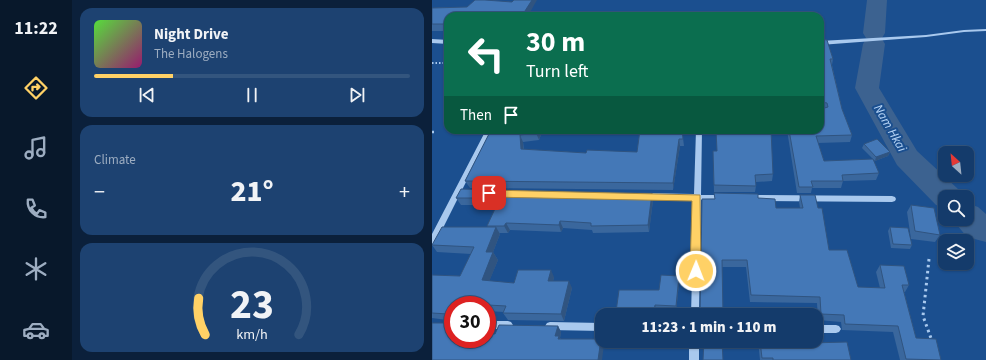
<!DOCTYPE html>
<html lang="en">
<head>
<meta charset="utf-8">
<style>
	:root { --surface:#143b6b; --page:#1d4271; --text:#f1f3f6; --muted:#9dadc1; --line:#33557e; --accent:#ffd166 }
	body { margin:0; font-family:"Source Sans 3",sans-serif; background:var(--page); color:var(--text); height:100vh; display:flex; flex-direction:column; font-size:15px; white-space:nowrap }
	* { box-sizing:border-box; margin:0 }
	p { font-size:13px; color:var(--muted) }
	.icon { flex:none; width:22px; height:22px; fill:none; stroke:currentColor; stroke-width:2; stroke-linecap:round; stroke-linejoin:round }
	.map { position:relative; flex:1; overflow:hidden }
	.panel { display:flex; flex-direction:column; gap:8px; padding:8px; background:#0b203b; width:360px }
	.panel>* { flex:none }
	.banner { position:absolute; left:12px; top:12px; width:380px; height:122px; border-radius:12px; box-shadow:0 1px 3px #0004,0 0 0 1px var(--line); background:#0b6e4f; color:#fff; overflow:hidden }
	.needle { width:26px; rotate:333deg }
	.tools { position:absolute; left:506px; top:146px; display:grid; gap:8px }
	.tools a { display:grid; place-items:center; width:36px; height:36px; border-radius:8px; background:var(--surface); box-shadow:0 1px 3px #0004,0 0 0 1px var(--line); font-size:20px }
	.speed { position:absolute; left:12px; top:296px; display:flex; gap:8px; font-size:20px; font-weight:700; text-align:center }
	.speed>* { display:grid; place-content:center; width:52px; height:52px; border-radius:50%; background:var(--surface); box-shadow:0 1px 3px #0004,0 0 0 1px var(--line); line-height:1 }
	.speed .limit { border:6px solid #d22; background:#fff; color:#111 }
	.pin { position:absolute; display:grid; place-items:center; width:34px; height:34px; color:#fff; margin:-17px; border-radius:8px; box-shadow:0 2px 6px #0006 }
	.me { position:absolute; width:44px; margin:-22px; rotate:1deg; stroke-linejoin:round; filter:drop-shadow(0 0 3px #0008) }
	.turn { display:flex; align-items:center; gap:14px; height:84px; padding:0 16px; font-size:18px }
	.turn .icon { width:52px; height:52px; stroke-width:2.5 }
	.turn b { display:block; font-size:28px; line-height:34px }
	.then { display:flex; align-items:center; height:38px; padding:0 16px; background:#0003; gap:8px; font-size:15px }
	.big { font-size:30px; font-weight:800; line-height:1.1 }
	.panel .tile { flex:1; display:flex; flex-direction:column; justify-content:center; gap:6px; min-width:0; padding:0 14px; border-radius:12px; background:var(--page) }
	.panel .dial { align-items:center; gap:0 }
	.dial svg { height:104px; overflow:visible; fill:none; stroke:var(--line); stroke-width:7; stroke-linecap:round; text-anchor:middle }
	.dial text { fill:var(--text); stroke:none }
	.song { display:flex; align-items:center; gap:12px }
	.cover { width:48px; height:48px; border-radius:6px; background:linear-gradient(135deg,hsl(110 70% 55%),hsl(320 70% 35%)) }
	.played { height:4px; border-radius:2px; background:linear-gradient(90deg,var(--accent) 25%,var(--line) 25%) }
	.keys { display:flex; justify-content:space-around; direction:ltr }
	.heat { display:flex; justify-content:space-between; align-items:center; font-size:22px; direction:ltr }
	.trip { position:absolute; left:163px; top:308px; width:228px; height:40px; border-radius:12px; background:var(--surface); box-shadow:0 1px 3px #0004,0 0 0 1px var(--line); font-weight:800; line-height:40px; text-align:center }
	main { display:flex; flex:1; min-height:0 }
	.tabs { display:flex; flex-direction:column; width:72px; justify-content:space-around; align-items:center; background:#08182b; color:var(--muted) }
	.tabs .icon { width:28px; height:28px }
	.tabs .selected { color:var(--accent) }
	.tabs b { font-size:18px; color:var(--text) }
	.map>svg:first-child { display:block }
</style>
</head>
<body>
<main>
<nav class="tabs">
<b>11:22</b>
<svg class="icon selected" aria-label="directions" viewBox="0 0 24 24"><path d="M12 3l9 9-9 9-9-9zM9 14v-3h6M13 9l2 2-2 2"/></svg>
<svg class="icon" aria-label="music" viewBox="0 0 24 24"><path d="M9 18V5l10-2v13"/><circle cx="6" cy="18" r="3"/><circle cx="16" cy="16" r="3"/></svg>
<svg class="icon" aria-label="phone" viewBox="0 0 24 24"><path d="M5 4h4l2 5-3 2q2 4 5 5l2-3 5 2v4C11 20 4 13 5 4z"/></svg>
<svg class="icon" aria-label="climate" viewBox="0 0 24 24"><path d="M12 3v18M4 7l16 10M4 17L20 7"/></svg>
<svg class="icon" aria-label="car" viewBox="0 0 24 24"><path d="M5 17H2v-5l4-1 3-4h7l3 4 3 1v5h-3M9 17h6M6 11h13"/><circle cx="7" cy="17" r="2"/><circle cx="17" cy="17" r="2"/></svg>
</nav>
<section class="panel">
<div class="tile">
<div class="song"><i class="cover"></i><div><b>Night Drive</b><p>The Halogens</p></div></div>
<div class="played"></div>
<div class="keys"><svg class="icon" aria-label="previous" viewBox="0 0 24 24"><path d="M18 5L8 12l10 7zM5 5v14"/></svg><svg class="icon" aria-label="pause" viewBox="0 0 24 24"><path d="M8 5v14M16 5v14"/></svg><svg class="icon" aria-label="next" viewBox="0 0 24 24"><path d="M6 5l10 7-10 7zM19 5v14"/></svg></div>
</div>
<div class="tile"><p>Climate</p>
<div class="heat"><a>−</a><b class="big">21°</b><a>+</a></div>
</div>
<div class="tile dial"><svg viewBox="0 0 100 80">
<path d="M14 69A42 42 0 1 1 86 69"/>
<path d="M14 69A42 42 0 0 1 9 41" stroke="#ffd166"/>
<text x="50" y="56" font-size="32" font-weight="700">23</text>
<text x="50" y="72" font-size="11">km/h</text>
</svg></div>
</section>
<div class="map">
<svg width="554" height="360" viewBox="0 0 554 360">
	<rect width="100%" height="100%" fill="#1b4f8f"/>
	<g fill="none" stroke-linecap="round" stroke-linejoin="round">
		<path fill="#3c6290" fill-rule="evenodd" d="M435,0H455L453,33L450,38H446L450,39L453,44L447,88L485,151L526,189L531,197H513V208L504,205L465,165L423,88L431,44L434,39L438,38H434L431,33Z
			M535,203L546,207L554,214V242L535,237L520,219H535Z"/>
		<path stroke="#a9c9ee" stroke-width="2" stroke-dasharray="1.5 2" stroke-linecap="butt" d="M0,63H16"/>
		<path stroke="#a9c9ee" stroke-width="2.5" stroke-dasharray="2 3" stroke-linecap="butt" d="M0,132H4"/>
		<path stroke="#a9c9ee" stroke-width="3" stroke-dasharray="2.5 3.5" stroke-linecap="butt" d="M497,259L491,316L500,341"/>
		<path fill="#a9c9ee" fill-rule="evenodd" d="M554,29V31L532,32L494,37L388,45V41L494,35L532,30Z
			M0,39L16,40V44L0,43Z
			M54,130H60L3,244L0,245V234Z
			M264,130H270L269,195H292L295,196L296,198L295,200L292,201L269,200L267,315H259L262,200L212,199L209,198L208,196L209,194L212,193L262,194Z
			M318,195L460,196L463,197L464,199L463,201L460,202L318,201L315,200L314,198L315,196Z
			M55,321H76L79,322L81,325L79,328L76,329H55Z
			M118,322L170,323V331L118,330L115,329L113,326L115,323Z
			M384,325H404L407,326L409,329L407,332L404,333H384Z
			M257,341H267V360H257Z"/>
	</g>
	<path fill="#3a679d" d="M105,0L16,16V31H0V8L35,7Z
		M388,31L401,59L400,65L410,109L420,135L418,142L386,143L392,161L441,159L430,148L432,144L458,152L456,156L443,161L441,159L447,173L444,180L411,181L409,188H380L379,193H365L355,130H388Z
		M59,130H196V131L166,134L165,131L110,132L107,140L91,142L92,149L154,153L205,152L250,130L252,146H248L241,190L38,188L33,181Z
		M284,151L341,174L340,181L324,182V186L323,192H282L281,158Z
		M220,193L221,200L217,232L161,233L160,230L131,228L129,232L78,230L76,233H67L68,234L61,252L66,260L57,281L82,283L122,277L121,281L140,288L132,321L76,320L71,313L72,312L55,311V305H21V339L126,326L129,332L128,338L129,339L170,341L172,345L0,360L15,323V320L0,318V275L28,276L39,254L5,252L0,245V244L56,227L55,226L65,205H29L24,198Z
		M368,195L386,208L397,250L426,287L448,288L444,272L448,265L477,285L473,292H472L484,338L509,360H468L461,332L410,330L409,322L386,320L385,303L318,302L314,267H290L270,199L326,198L344,208H368L367,202Z
		M479,205L508,235L503,242L479,239L475,212Z
		M458,227L480,245L478,249L459,248L456,231Z
		M247,276V283L244,312H224V315H185L184,312L227,290Z
		M326,341H378V343L419,360H328Z"/>
	<path fill="#305480" d="M100,0H105L96,16L91,14Z
		M393,33L392,39L388,40V34Z
		M106,130H109L110,132L107,140L104,133Z
		M88,135L91,142L92,156L89,149Z
		M247,139L248,146L241,190V183Z
		M458,152L456,156L443,161L444,157Z
		M220,193L221,200L217,232L216,225Z
		M128,221L131,228L129,232L127,225Z
		M74,223L78,230L76,233L72,226Z
		M64,227L68,234L60,255L61,252L66,260L55,287L50,280L54,252Z
		M119,270L122,277L120,288L116,281Z
		M247,276V283L244,312V306Z
		M137,281L140,288L132,321L129,314Z
		M223,305L224,312V315H223L222,312Z
		M126,326L129,332L128,338L130,342L123,336Z
		M169,339L172,345L170,360H166Z"/>
	<path fill="#4478b7" stroke="#305480" fill-rule="evenodd" d="M43,0H53L80,2L82,0H100L91,14H98L97,16H16V24H0V8L35,7Z
		M392,30L393,33L388,34V36V31Z
		M388,39L395,40L401,59H398L410,109L420,135L384,136L392,161L441,159L447,173L410,175L411,181H379L381,187H367L357,130H388ZM389,102L395,103L396,107L389,109Z
		M59,130H106L104,133L88,135L89,149L154,153L155,150L205,152L208,130H250L251,139H247L241,183L33,181Z
		M284,130H339L341,174L323,175L324,186L282,185L281,151H285Z
		M445,139L458,152L444,157L432,144Z
		M29,189L220,193L216,225L159,226V223L128,221L127,225L74,223L72,226H55L68,198H24Z
		M282,193L326,194V198L343,199L344,208H371L368,195H383L386,208H390L397,250H415L426,287L453,288L448,265L472,266L477,285H470L484,338L504,339L509,360L474,359L466,326L413,324L412,315L389,314L388,297L319,295L315,260H290L291,315H268L270,199H283Z
		M479,205L502,208L508,235L483,231Z
		M10,227H64L54,252H61L50,280L82,283L86,270H119L116,281H137L129,314L71,313L74,306L38,304V305H21V339H55V333L63,334L67,325L126,326L123,336H127L126,339H169L166,360H0V323H15L16,314L0,313V275L28,276L42,247L0,245Z
		M458,227L476,228L480,245L461,244Z
		M229,275L247,276L244,306L223,305L222,312H184L187,290H227Z
		M272,341H290L291,360H271Z
		M328,341H378V343L415,342L419,360H341V358H330Z"/>
	<path fill="#ffd166" stroke="#a68842" d="M57,190L268,195L269,271L267,274H260L258,271L260,201L57,197L53,193Z"/>
	<g text-anchor="middle" dominant-baseline="central" stroke-width="4" stroke-linejoin="round" paint-order="stroke">
		<g font-size="13" font-style="italic" fill="#b5d3f5" stroke="#1b4f8f">
			<text transform="translate(458 128) rotate(60)">Nam Hkai</text>
		</g>
	</g>
</svg>
<div class="tools">
<a><svg class="needle" viewBox="-14 -14 28 28"><path d="M0-13l5 13h-10z" fill="#e53935"/><path d="M0 13l5-13h-10z" fill="#9dadc1"/></svg></a>
<a><svg class="icon" aria-label="search" viewBox="0 0 24 24"><circle cx="10" cy="10" r="6"/><path d="M15 15l6 6"/></svg></a>
<a><svg class="icon" aria-label="layers" viewBox="0 0 24 24"><path d="M12 4l9 5-9 5-9-5zM3 14l9 5 9-5"/></svg></a>
</div>
<div class="speed"><div class="limit">30</div></div>
<div class="pin" style="left:57px;top:193px;background:#d93025"><svg class="icon" aria-label="arrive" viewBox="0 0 24 24"><path d="M6 21V4h12l-3 4 3 4H6"/></svg></div>
<svg class="me" style="left:264px;top:271px" viewBox="-20 -20 40 40"><circle r="17" fill="#ffd166" stroke="#fff" stroke-width="3"/><path d="M0-11L8 9 0 5-8 9z" fill="#fff"/></svg>
<div class="trip">11:23 · 1 min · 110 m</div>
<div class="banner">
<div class="turn"><svg class="icon" aria-label="left" viewBox="0 0 24 24"><path d="M17 20v-9H6M10 6l-5 5 5 5"/></svg><div><b>30 m</b>Turn left</div></div>
<div class="then">Then<svg class="icon" aria-label="arrive" viewBox="0 0 24 24"><path d="M6 21V4h12l-3 4 3 4H6"/></svg></div>
</div>
</div>
</main>
</body>
</html>
